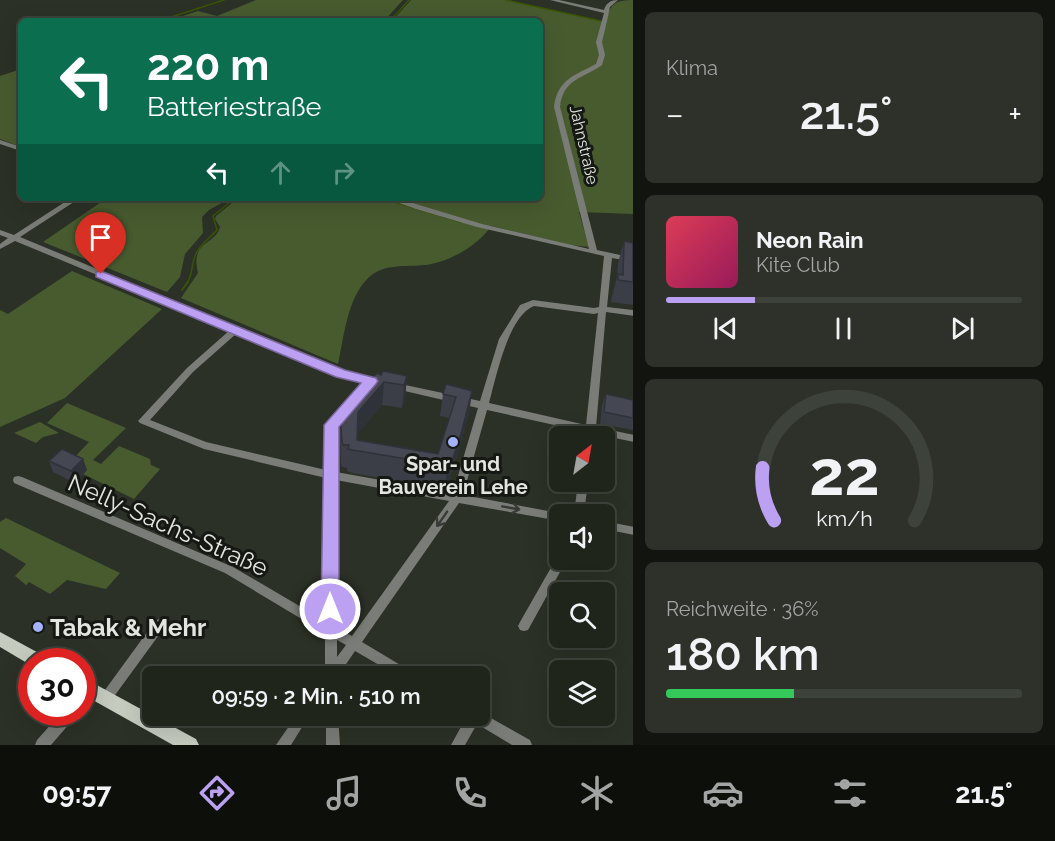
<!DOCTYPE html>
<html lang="de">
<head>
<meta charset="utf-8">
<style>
	:root { --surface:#20251c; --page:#2d3129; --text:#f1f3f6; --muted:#a2a5a3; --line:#3d423b; --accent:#bca0f2 }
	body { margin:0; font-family:Raleway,sans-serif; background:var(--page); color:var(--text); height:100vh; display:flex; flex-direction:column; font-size:22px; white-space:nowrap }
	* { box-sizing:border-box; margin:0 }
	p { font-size:20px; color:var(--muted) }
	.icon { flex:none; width:33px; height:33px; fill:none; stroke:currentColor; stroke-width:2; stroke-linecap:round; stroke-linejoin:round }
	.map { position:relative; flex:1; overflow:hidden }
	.drawer { display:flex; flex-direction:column; gap:12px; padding:12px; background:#12140f; width:422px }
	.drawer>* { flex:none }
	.top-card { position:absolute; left:18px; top:18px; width:525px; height:183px; border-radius:9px; box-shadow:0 6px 24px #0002,0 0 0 2px var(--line); background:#0b6e4f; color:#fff; overflow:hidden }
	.needle { width:39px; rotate:31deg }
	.buttons { position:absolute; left:549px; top:426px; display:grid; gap:12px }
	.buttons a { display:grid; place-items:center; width:66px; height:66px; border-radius:9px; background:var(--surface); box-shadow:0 6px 24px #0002,0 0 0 2px var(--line); font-size:30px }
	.speed { position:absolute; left:18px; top:648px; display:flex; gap:12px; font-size:30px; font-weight:700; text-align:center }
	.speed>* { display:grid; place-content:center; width:78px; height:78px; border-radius:50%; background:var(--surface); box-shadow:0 6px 24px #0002,0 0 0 2px var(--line); line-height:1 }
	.speed .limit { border:9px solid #d22; background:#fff; color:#111 }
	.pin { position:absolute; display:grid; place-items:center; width:51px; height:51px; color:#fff; margin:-62px -26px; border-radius:50% 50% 50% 0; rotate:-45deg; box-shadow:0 0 6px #0007 }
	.pin .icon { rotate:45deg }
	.me { position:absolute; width:66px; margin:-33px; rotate:0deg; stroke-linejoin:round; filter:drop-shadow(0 0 4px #0008) }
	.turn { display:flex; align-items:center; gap:21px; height:126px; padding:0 30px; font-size:27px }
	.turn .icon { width:78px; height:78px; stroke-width:2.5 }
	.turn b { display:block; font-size:42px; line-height:51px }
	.lanes { display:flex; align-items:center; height:57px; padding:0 30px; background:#0003; justify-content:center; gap:30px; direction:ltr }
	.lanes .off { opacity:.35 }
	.big { font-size:45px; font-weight:600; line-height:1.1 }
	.drawer .widget { flex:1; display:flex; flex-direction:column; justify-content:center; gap:9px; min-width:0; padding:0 21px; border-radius:9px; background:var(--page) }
	.drawer .dial { align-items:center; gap:0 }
	.dial svg { height:156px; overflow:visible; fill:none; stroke:var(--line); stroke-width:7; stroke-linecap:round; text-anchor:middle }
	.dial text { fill:var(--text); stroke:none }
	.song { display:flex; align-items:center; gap:18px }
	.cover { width:72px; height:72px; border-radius:9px; background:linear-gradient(135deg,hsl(350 70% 55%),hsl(330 70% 35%)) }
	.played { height:6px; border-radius:3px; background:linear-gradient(90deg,var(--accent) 25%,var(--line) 25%) }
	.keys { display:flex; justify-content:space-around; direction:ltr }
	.heat { display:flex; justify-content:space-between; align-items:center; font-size:33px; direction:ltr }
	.charge { height:9px; border-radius:4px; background:linear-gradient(90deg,#34c759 36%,var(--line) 0) }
	.trip { position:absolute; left:142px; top:666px; width:348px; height:60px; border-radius:9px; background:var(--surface); box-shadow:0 6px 24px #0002,0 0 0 2px var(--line); font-weight:600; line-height:60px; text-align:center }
	.menu { display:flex; height:96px; justify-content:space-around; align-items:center; background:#0d0f0b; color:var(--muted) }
	.menu .icon { width:42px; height:42px }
	.menu .active { color:var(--accent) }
	.menu b { font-size:27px; color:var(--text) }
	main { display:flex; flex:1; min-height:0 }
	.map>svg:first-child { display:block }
</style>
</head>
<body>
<main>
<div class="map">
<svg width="634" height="745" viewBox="0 0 634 745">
	<rect width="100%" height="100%" fill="#2b3126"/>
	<path fill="#485b2f" d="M256,0H403L384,21H168L198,11L217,16Z
		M411,0H508L602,21L603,34C610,11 606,0 633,0V214L579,212L589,247L570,245L491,226C478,246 449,262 425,265C407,267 383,263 368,278C347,299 344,337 338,364L181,298L198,273C190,240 215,246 220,227L215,219L216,216L238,198H540V21H392Z
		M21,69V147L0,139V76Z
		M107,198H228L229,199L209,210L202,217L203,233L185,254L180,277L167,292L43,242Z
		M72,271L162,309L65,398L0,427V310L8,314Z
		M67,403L126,428L93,460L101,464L119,446L150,459L151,465L160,469L134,499L83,474L87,469L71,461L89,442L47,423Z
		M40,422L59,433L43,437L36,443L14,433Z
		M6,518L120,573L106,589L67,580L50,594L29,582L26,585L15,576L26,564L0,548V522Z"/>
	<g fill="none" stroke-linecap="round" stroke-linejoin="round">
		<path stroke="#3a5404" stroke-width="1.5" d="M506,0L601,21
			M159,21L224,0
			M390,21L409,0
			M381,198L461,222
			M187,283C193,274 191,266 195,256C198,246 210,238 217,230L213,216L235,198"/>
		<path stroke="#3a5404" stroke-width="2" d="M182,290L188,282"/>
		<path fill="#7a7d77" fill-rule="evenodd" d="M550,0H559L604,10C606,3 611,0 618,0L610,7L607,21L602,42L605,55L602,65C582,79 563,79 560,107L597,250L634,258V262L612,258L607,307L634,310V316L606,312L596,427L634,435V442L595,434V436H585L586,432L487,410L463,495L564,514H560V521L459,503L362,642L412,672L414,676H398L355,651L338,676H325V633L225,573L14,483L13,480L14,477L18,476L22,477L233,567L325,621L326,478L204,449L140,423L138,421L187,368L230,330L15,241L0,249V244L8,238L0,235V230L14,235L71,198H80L20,237L343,371L385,381L387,383L382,386L338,375L237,333L193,372L150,420L206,442L326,470V425L345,404L348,403L353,406L336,426V472L453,493L478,408L396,389L391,386L393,384L396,383L480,401L499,339L520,305L533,300L594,308L599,307L604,256L477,227L416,209L385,198H396L482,224L589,249L554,107C557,80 575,75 596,64L599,55L596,42L604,13ZM534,306L594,314L598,313L586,425L489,403C496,378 508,316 534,306ZM336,480L449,501L352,636L337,628ZM337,640L346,645L337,657Z
			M0,140L21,147V151L0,144Z
			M578,482H588L584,514H574Z
			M604,521L634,527V535L604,529Z
			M560,556V560H566L565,563L528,630L524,631L520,630L518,626L520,622L557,557Z
			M160,619L164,620L166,624L164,628L110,702L106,704L102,702L100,698L102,694L156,620Z
			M62,712H77L76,716L51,745H35L37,740Z
			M480,712L530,740L532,745H512L477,724L465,745H451L467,716H480Z
			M296,716H309L291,745H276Z
			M326,716H338L340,745H326Z"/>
		<path fill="#c5cbbf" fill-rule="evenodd" d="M0,632L46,657L48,662H32V666L0,647Z
			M82,677L196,739L199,745H173L82,694Z"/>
	</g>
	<path fill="#3b3d47" d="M624,241L633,243V305L611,302L612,296L617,277L618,263Z
		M381,375L407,376L405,399L402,408L382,405L357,434V440L438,454L449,418L440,416L443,394L472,391L469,413L457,456L448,486L444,489L352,473L347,471V468L342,467L341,464L340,435V413Z
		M606,394L633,400V430L600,424L602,405Z
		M83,459L87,470L75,483L53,472L49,461Z"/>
	<path fill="#30323a" d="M407,376L405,399L402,408L404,385Z
		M384,382L382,405L357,434L358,412Z
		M472,391L469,413L457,456L448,486L444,489L448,466Z
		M83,459L87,470L75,483L71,471Z"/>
	<path fill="#454753" stroke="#30323a" stroke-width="1.5" d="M624,241L633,243V282L618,280V274L623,275Z
		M383,371L407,376L404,385L384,382L358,412L357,440L438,454L456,397L443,394L446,384L472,391L461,434L451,464L448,466L353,450L348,449L349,445H343L342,441L340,413L377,373L381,375Z
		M606,394L633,400V418L604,412Z
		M62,449L83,459L71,471L49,461Z"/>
	<defs><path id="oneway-shaft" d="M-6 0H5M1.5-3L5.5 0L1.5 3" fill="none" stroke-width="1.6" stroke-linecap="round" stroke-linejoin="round" transform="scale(1.5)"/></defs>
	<g stroke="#383b36">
		<use href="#oneway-shaft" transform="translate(511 508) rotate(10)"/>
		<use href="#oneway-shaft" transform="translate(442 519) rotate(125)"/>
	</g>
	<path fill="#bca0f2" stroke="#7a689d" stroke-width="1.5" d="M101,271L345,370L376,378L378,381L376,384L339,427V609L337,614L330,616L324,614L321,609L324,425L361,383L336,377L96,277V272Z"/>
	<g fill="#a3b2fd" stroke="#151813" stroke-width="2">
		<circle cx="453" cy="442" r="6"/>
		<circle cx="38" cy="627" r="6"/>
	</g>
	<g text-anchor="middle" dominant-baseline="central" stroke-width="6" stroke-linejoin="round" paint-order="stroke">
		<g font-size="16" fill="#e3e6df" stroke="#151813">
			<text transform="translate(584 145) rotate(77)">Jahnstraße</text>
		</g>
		<g font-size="20" font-weight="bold" fill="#e3e6df" stroke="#151813">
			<text x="453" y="464">Spar- und<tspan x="453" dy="23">Bauverein Lehe</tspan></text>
		</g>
		<g font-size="24" fill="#e3e6df" stroke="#151813">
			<text transform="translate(168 525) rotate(24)">Nelly-Sachs-Straße</text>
		</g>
		<g font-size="24" font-weight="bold" fill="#e3e6df" stroke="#151813" text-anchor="start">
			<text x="50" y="627">Tabak &amp; Mehr</text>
		</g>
	</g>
</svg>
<div class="buttons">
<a><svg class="needle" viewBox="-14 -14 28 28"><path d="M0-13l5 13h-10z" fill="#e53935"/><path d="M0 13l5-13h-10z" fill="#a2a5a3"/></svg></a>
<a><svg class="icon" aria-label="sound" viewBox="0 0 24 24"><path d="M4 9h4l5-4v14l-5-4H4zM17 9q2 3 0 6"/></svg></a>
<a><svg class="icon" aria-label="search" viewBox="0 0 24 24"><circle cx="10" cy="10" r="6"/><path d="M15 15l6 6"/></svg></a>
<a><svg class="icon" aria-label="layers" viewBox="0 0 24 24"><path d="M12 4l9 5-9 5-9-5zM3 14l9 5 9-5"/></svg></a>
</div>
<div class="speed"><div class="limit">30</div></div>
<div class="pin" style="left:101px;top:274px;background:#d93025"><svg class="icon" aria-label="arrive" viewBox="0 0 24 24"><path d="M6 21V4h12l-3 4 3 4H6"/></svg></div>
<svg class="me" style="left:330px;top:609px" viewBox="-20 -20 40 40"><circle r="17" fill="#bca0f2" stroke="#fff" stroke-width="3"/><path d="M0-11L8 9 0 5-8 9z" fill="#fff"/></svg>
<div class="trip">09:59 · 2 Min. · 510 m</div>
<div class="top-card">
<div class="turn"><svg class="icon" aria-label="left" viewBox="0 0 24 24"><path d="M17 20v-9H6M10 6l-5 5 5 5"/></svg><div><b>220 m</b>Batteriestraße</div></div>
<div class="lanes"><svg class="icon" aria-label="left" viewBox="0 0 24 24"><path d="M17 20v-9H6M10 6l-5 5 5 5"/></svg><svg class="icon off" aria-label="ahead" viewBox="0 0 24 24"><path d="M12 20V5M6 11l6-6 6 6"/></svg><svg class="icon off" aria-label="right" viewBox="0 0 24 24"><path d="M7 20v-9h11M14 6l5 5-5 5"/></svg></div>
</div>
</div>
<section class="drawer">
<div class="widget"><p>Klima</p>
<div class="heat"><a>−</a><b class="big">21.5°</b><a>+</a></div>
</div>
<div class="widget">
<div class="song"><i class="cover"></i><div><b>Neon Rain</b><p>Kite Club</p></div></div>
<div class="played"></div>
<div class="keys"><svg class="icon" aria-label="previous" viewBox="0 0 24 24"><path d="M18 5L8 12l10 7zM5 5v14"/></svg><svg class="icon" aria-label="pause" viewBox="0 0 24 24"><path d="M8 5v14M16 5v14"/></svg><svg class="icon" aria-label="next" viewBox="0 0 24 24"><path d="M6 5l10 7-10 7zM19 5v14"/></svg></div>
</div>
<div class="widget dial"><svg viewBox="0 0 100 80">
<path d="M14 69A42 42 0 1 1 86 69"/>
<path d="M14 69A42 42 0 0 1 8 42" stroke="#bca0f2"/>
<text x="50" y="56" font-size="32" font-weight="700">22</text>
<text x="50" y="72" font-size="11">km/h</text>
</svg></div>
<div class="widget"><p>Reichweite · 36%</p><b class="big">180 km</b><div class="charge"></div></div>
</section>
</main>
<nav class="menu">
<b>09:57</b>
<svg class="icon active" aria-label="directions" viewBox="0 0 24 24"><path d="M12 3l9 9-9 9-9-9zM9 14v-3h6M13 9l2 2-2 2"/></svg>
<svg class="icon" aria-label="music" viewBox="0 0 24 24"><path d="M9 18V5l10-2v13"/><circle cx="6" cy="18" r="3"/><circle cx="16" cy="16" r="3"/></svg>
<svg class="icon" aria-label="phone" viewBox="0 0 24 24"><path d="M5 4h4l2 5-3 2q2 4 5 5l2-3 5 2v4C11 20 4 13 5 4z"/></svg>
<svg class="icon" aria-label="climate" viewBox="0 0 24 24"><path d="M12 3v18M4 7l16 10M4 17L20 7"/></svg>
<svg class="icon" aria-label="car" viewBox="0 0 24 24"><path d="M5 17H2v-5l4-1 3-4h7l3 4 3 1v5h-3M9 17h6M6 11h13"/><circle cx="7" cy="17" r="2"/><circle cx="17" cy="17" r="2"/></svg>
<svg class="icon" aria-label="filters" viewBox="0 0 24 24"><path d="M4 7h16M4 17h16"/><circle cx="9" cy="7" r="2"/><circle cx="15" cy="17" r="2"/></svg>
<b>21.5°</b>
</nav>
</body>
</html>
